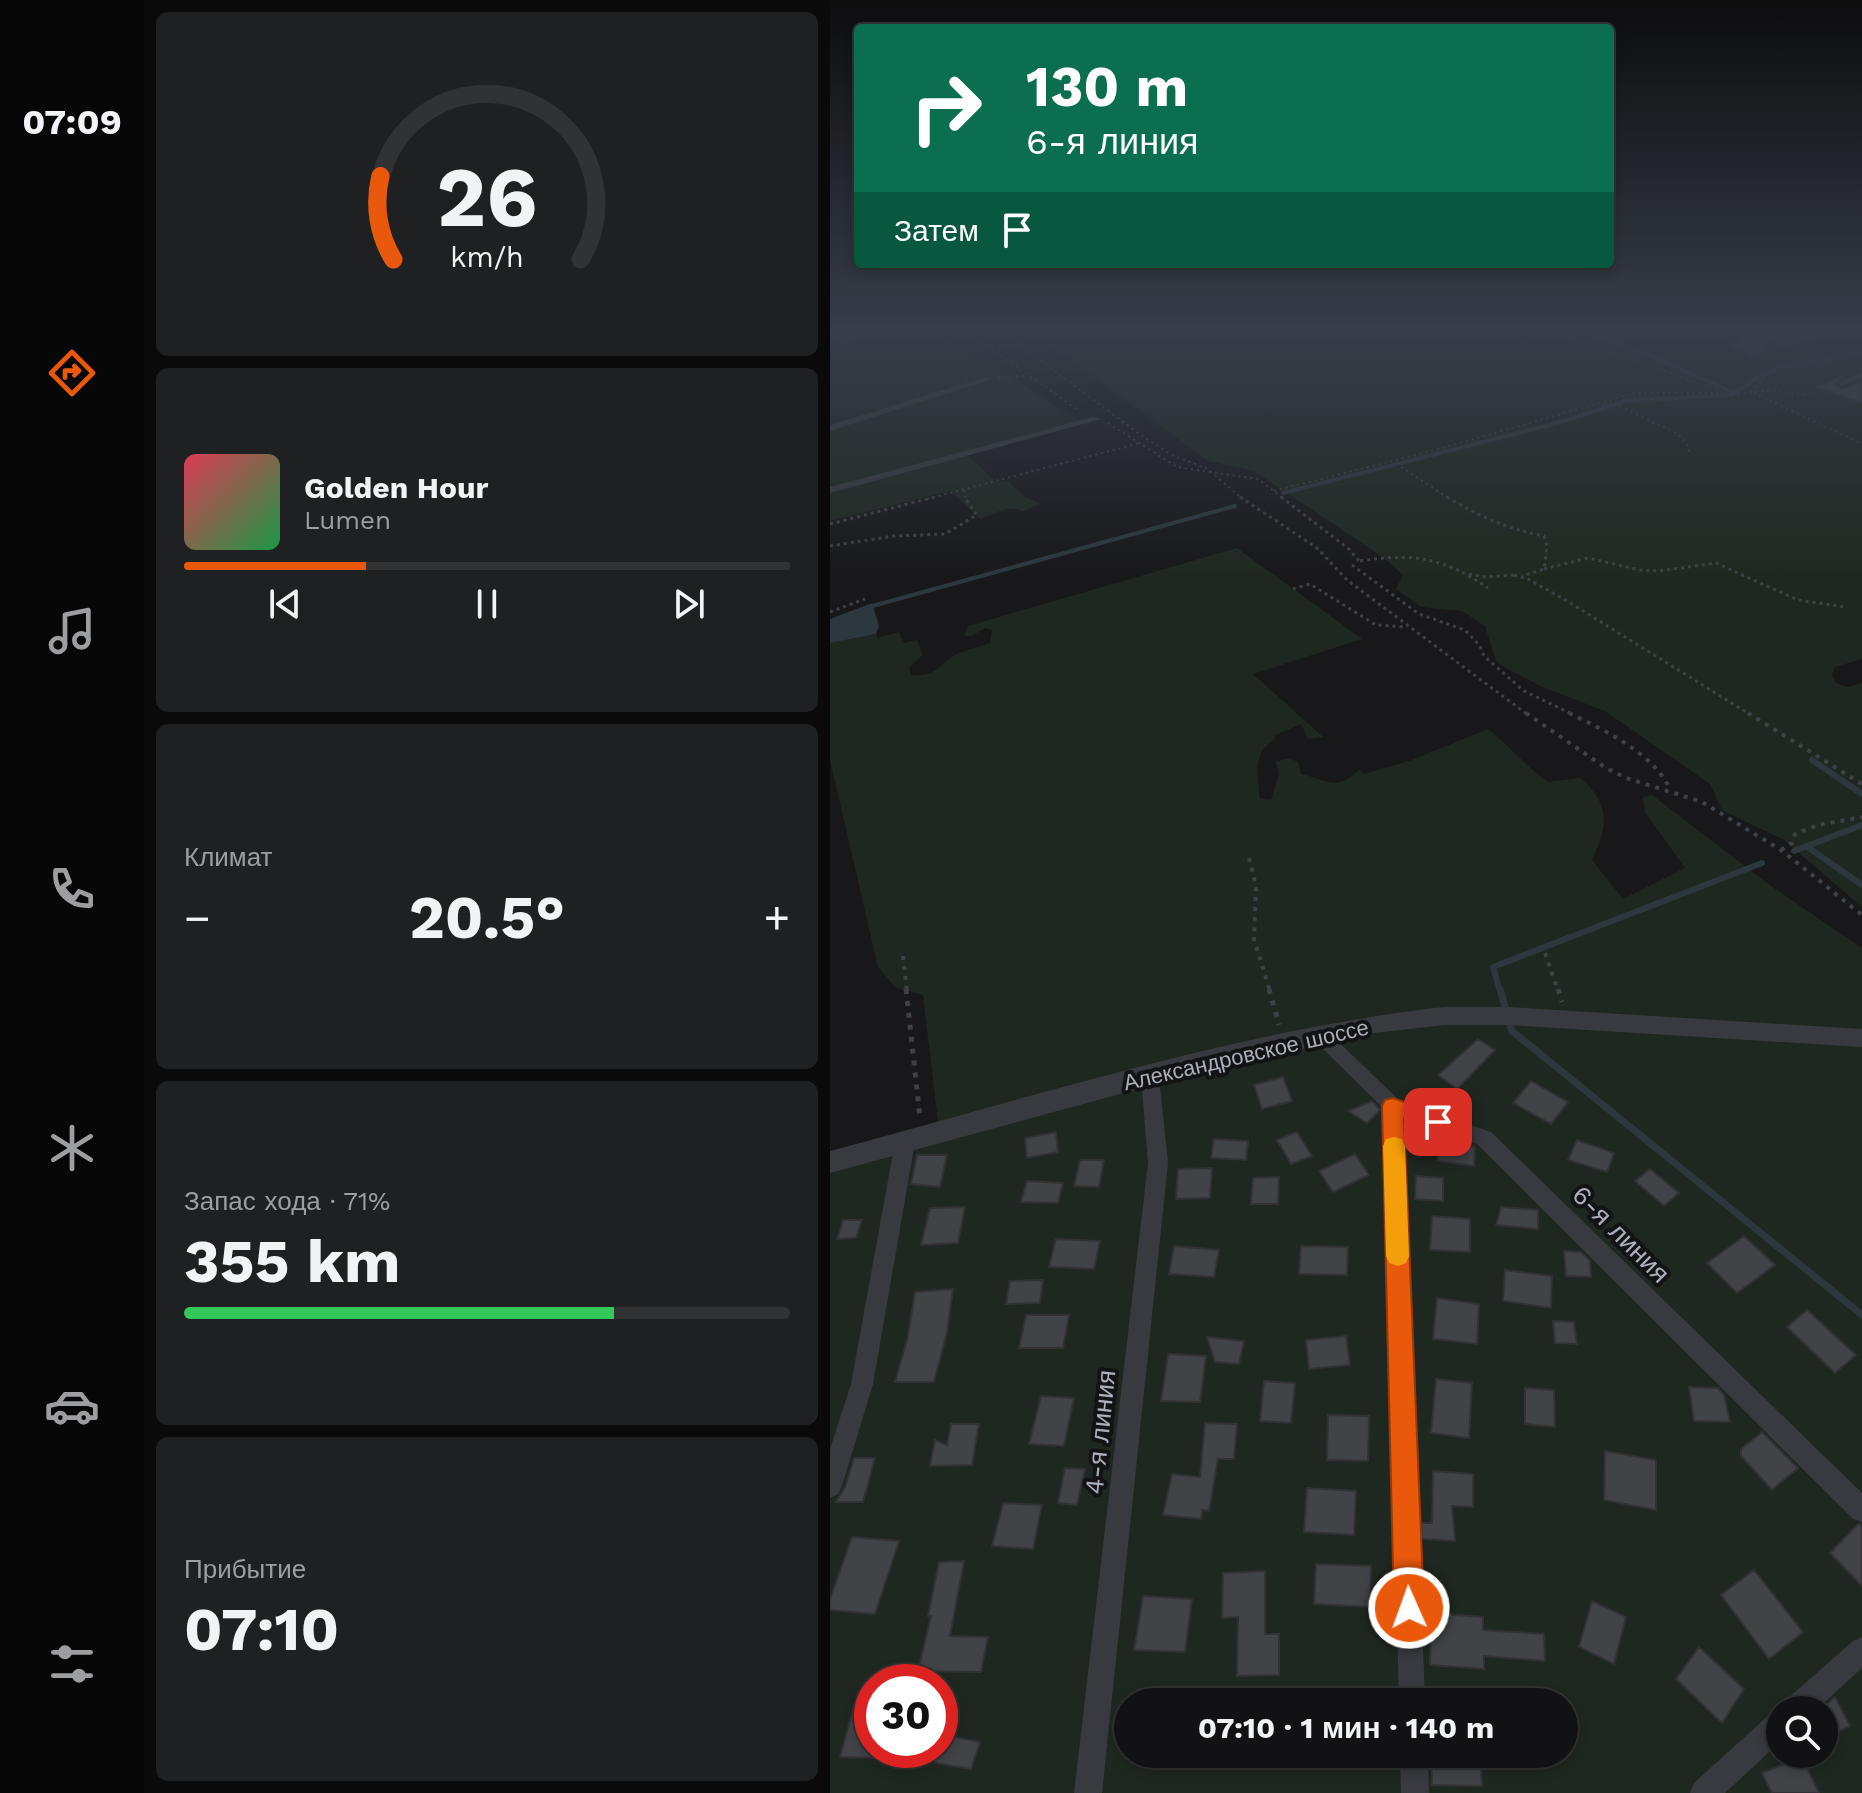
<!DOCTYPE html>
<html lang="ru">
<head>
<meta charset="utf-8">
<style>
	:root { --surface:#121214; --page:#1f2022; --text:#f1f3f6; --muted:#9c9ea0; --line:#313234; --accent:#ea580c }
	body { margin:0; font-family:"Work Sans",sans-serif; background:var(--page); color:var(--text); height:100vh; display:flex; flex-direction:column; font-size:30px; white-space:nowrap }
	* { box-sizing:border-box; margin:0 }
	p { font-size:26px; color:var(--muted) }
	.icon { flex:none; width:44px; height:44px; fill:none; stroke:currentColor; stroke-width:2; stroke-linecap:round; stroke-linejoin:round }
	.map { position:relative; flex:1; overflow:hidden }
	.side { display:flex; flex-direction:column; gap:12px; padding:12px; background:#0a0a0b; width:686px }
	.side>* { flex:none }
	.banner { position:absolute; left:24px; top:24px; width:760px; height:244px; border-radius:8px; box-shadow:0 4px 12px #0003,0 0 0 2px var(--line); background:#0b6e4f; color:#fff; overflow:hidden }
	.fabs { position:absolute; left:936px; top:1696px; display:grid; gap:16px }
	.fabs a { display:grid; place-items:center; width:72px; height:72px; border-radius:50%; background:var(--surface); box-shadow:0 4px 12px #0003,0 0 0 2px var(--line); font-size:40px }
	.speed { position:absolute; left:24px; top:1664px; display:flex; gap:16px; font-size:40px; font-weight:700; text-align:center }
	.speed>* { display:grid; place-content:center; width:104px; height:104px; border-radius:50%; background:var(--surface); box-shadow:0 4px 12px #0003,0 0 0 2px var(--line); line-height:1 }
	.speed .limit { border:12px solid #d22; background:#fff; color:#111 }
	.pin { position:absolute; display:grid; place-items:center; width:68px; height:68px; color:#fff; margin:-34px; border-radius:16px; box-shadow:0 4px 12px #0006 }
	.me { position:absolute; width:88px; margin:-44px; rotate:358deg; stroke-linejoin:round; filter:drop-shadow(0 0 6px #0008) }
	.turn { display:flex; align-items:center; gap:28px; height:168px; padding:0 40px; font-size:36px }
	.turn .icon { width:104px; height:104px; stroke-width:2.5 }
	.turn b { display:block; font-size:56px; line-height:68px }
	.then { display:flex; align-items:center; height:76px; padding:0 40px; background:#0003; gap:16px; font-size:30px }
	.big { font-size:60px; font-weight:700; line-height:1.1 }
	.side .widget { flex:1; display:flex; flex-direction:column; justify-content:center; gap:12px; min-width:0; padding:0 28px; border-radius:12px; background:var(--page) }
	.side .dial { align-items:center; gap:0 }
	.dial svg { height:208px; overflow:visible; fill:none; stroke:var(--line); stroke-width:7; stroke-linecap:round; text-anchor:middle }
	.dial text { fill:var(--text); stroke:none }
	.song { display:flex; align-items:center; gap:24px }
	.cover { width:96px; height:96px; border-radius:12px; background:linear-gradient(135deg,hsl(350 70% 55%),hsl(140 70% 35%)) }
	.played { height:8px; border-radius:4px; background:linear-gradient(90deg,var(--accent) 30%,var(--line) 30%) }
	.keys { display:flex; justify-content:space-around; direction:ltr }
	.heat { display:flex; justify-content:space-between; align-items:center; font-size:44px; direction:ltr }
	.charge { height:12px; border-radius:6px; background:linear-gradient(90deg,#34c759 71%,var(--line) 0) }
	.trip { position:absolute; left:284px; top:1688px; width:464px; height:80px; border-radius:40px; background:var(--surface); box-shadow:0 4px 12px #0003,0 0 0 2px var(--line); font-weight:700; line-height:80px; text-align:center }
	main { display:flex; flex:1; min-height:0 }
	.menu { display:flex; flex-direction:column; width:144px; justify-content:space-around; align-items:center; background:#070708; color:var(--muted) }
	.menu .icon { width:56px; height:56px }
	.menu .selected { color:var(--accent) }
	.menu b { font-size:36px; color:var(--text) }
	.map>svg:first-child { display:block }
</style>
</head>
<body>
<main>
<nav class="menu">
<b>07:09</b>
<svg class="icon selected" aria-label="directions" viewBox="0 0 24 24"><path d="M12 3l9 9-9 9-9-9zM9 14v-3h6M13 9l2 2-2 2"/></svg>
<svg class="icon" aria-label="music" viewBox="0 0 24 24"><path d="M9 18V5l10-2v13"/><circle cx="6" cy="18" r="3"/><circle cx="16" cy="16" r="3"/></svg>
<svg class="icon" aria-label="phone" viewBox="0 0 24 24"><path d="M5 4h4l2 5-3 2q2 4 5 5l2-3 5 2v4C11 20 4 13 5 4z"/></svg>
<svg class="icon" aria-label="climate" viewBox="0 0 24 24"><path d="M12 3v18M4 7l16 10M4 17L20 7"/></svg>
<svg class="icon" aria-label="car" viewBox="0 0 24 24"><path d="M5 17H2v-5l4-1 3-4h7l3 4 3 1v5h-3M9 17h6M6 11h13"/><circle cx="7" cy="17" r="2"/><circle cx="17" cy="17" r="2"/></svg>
<svg class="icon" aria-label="filters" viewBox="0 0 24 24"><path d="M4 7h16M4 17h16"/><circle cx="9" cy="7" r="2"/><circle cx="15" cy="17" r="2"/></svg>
</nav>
<section class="side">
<div class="widget dial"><svg viewBox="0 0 100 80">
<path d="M14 69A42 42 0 1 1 86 69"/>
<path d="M14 69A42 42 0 0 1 9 37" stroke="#ea580c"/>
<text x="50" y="56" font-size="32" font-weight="700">26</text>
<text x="50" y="72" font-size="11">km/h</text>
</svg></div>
<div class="widget">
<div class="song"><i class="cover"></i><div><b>Golden Hour</b><p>Lumen</p></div></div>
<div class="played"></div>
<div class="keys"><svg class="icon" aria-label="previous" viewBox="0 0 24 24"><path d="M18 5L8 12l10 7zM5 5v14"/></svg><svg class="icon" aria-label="pause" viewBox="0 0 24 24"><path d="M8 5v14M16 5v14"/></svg><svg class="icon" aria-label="next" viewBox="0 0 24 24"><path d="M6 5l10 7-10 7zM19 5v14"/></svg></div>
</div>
<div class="widget"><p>Климат</p>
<div class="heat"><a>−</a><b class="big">20.5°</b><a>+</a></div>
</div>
<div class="widget"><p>Запас хода · 71%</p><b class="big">355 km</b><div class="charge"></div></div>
<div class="widget"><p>Прибытие</p><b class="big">07:10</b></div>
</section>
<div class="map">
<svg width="1032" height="1793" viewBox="0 0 1032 1793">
	<rect width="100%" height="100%" fill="#18181a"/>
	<path fill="#1f2820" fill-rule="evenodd" d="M0,328H107L122,338L123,347L156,361L249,421L137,455L165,481L179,482L194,496L210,504L193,511C180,504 164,513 151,519L120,491L0,521Z
		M197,328H1032V659L1005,667L1002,675L1006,683L1017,687L1032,683V907L954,840L892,810L880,784L775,711L712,687L667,663L655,626L632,611L591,607L566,589L573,575L554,558L424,471L378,461Z
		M407,548L532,639L423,674L493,737L478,739L471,724L446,735C443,743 438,743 433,750C423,764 430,783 429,798L441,800L449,775L446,762L459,758L468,762L471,774C498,780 505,792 529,770L534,774L582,760L658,729C680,746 695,766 718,782L751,778C781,806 778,824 762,860L793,899L855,868L815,812L813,797L822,795L941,886L1032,948V1793H0V1161L109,1130L93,995L65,987L48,967L0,760V643L46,634L47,638L69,632L74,643L87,640L93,655L79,667L81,675C108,676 104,669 122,657C132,650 148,648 160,643L162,630L155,628L140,637L134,635L138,626ZM42,1682H110V1750H42ZM298,1702H734V1754H298ZM950,1710H994V1754H950Z"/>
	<path fill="#2d383e" d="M42,603L49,626L46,634L0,643V619Z"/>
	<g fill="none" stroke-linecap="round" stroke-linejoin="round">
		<path stroke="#2d383e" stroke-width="4" d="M744,328L812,352L904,393
			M0,340L24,328
			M453,493L720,425L796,401L901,395L927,378L952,367L1032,352
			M39,607L405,506"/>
		<path stroke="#2d383e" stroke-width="6" d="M982,760L1032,794
			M976,846L1032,885
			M964,851L1032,825
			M670,991L663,967L932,863"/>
		<path stroke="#2d383e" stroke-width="7" d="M670,989L682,1031L1032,1315"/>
	</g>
	<path fill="#424347" stroke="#323236" stroke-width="2" d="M923,330L953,338L934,345V351L924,357L902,347Z
		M1016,375L1004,384L1013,389L1032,381V403L987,387Z
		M648,1039L665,1050L627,1089L608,1075Z
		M453,1077L462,1101L432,1109L424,1085Z
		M701,1081L738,1102L721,1124L683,1103Z
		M542,1101L550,1110L537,1123L518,1111Z
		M226,1132L228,1152L197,1158L195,1138Z
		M467,1132L482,1156L461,1164L447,1140Z
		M384,1139L418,1141L416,1160L381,1158Z
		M610,1140L645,1147L644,1166L607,1161Z
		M747,1140L784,1153L777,1172L738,1160Z
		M525,1154L539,1175L503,1192L489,1171Z
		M87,1155H117L110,1187L81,1184Z
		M250,1160H274L269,1187L244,1186Z
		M382,1168L380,1198L346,1199L348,1169Z
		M820,1169L849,1193L834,1206L805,1181Z
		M586,1176L613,1178V1201L585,1199Z
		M449,1177L448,1204H421L423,1178Z
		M197,1181L233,1183L228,1203L191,1202Z
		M135,1207L128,1243L91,1245L100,1208Z
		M671,1207L708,1210V1229L666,1225Z
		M602,1216L640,1219V1252L600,1250Z
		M13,1220H32L26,1238L7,1239Z
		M914,1236L945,1265L907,1293L877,1263Z
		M226,1239L270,1241L264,1269L219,1267Z
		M344,1246L389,1250L384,1277L339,1274Z
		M471,1246L518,1247L517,1275L469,1274Z
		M734,1251L751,1252L760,1261L761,1277L736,1276Z
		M675,1270L722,1276L721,1308L673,1301Z
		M213,1280L210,1303L176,1304L180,1281Z
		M123,1289L117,1332L104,1382H65L78,1336L85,1292Z
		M607,1298L649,1304L647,1344L603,1339Z
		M977,1310L1026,1355L1005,1373L957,1327Z
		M196,1315H239L233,1348H189Z
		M723,1321L744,1322L747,1344L725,1343Z
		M516,1336L520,1365L479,1369L476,1340Z
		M377,1337L414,1341L409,1364L385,1362Z
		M338,1354L376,1356L370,1402L331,1401Z
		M606,1379L642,1383L639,1438L601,1433Z
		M434,1381L465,1383L461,1423L430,1421Z
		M859,1387L888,1388L894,1395L900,1422L864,1421Z
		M695,1388L724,1390L725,1427L695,1424Z
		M211,1396L244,1398L234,1446L199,1444Z
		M498,1415L539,1416L538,1461L497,1460Z
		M375,1423L407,1424L404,1459H388L379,1511L372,1510L371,1519L333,1515L342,1474L370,1477Z
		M121,1424H149L142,1465L100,1466L105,1440L117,1445Z
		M932,1432L968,1468L942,1490L911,1456V1449Z
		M775,1451L826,1460V1510L774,1500Z
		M24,1458H45L33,1502H6L15,1487Z
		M235,1468L255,1469L247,1505L228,1503Z
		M603,1471L643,1474V1507L622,1506L625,1541L592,1539L591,1523H602Z
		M477,1488L526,1491L524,1535L474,1532Z
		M173,1503L212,1505L203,1549L162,1546Z
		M1028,1524L1032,1525V1586L1000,1553Z
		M22,1537L69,1541L45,1614L0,1610V1599Z
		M134,1561L120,1636L158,1637L151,1672L88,1671L101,1616H98L109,1562Z
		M486,1564L541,1566L540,1607L484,1604Z
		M924,1570L973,1632L939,1659L891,1595Z
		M435,1571V1634H449V1675L407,1676L408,1617L392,1618L393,1573Z
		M313,1596L362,1599L355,1652L304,1650Z
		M762,1601L796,1617L784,1664L749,1647Z
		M601,1613L653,1617V1630L714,1634L715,1661L654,1656V1669L600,1665Z
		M869,1647L914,1689L892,1723L846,1679Z
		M1005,1697L1020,1726L1003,1734L994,1717V1710H990Z
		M24,1706L42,1707V1758L10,1757Z
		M114,1735L150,1742L141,1769L105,1763Z
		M601,1754H650L652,1786L602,1785Z
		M972,1757L989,1793H942L932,1773Z"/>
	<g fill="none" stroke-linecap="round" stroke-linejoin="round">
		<path stroke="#3e4146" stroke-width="2" stroke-dasharray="2 4" stroke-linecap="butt" d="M132,328L248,410
			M167,328L315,438L344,456L376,468L413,499
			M690,328L736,337
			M722,328L739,337L901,395L941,390L976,395L999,388
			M0,346L64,328
			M162,348L189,347
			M973,351L971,356L947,367L920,391L1032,444
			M970,356L1016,368
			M168,377L195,376
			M779,401L848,434L857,443L860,455
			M278,423L347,467L428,479L454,499
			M571,467L620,499
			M134,490L136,499
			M444,491L602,451L804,393H893
			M97,499L310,443"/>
		<path stroke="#3e4146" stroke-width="3" stroke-dasharray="3 4" stroke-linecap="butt" d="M410,497L487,548L517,580L698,715
			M451,497L519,549L529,561
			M617,497C648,516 678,529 714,536L717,546L714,569L692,576
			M0,524L105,497
			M0,546L64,536L115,534L147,515L134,497
			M530,561C583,553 613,557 658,588
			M522,565L589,614L635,630L650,646L654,656L694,691L744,715
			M714,569L758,558L810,570L829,571L886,563L968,600L1014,607
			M639,574L656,577L684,575
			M684,575L698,579L737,601L921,715
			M463,589L480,584L546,625L577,627
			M0,612L35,599"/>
		<path stroke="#3e4146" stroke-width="4" stroke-dasharray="4 6" stroke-linecap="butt" d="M696,713L776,768L796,778L872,802L951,850L1032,915
			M739,713C774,730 823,753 840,789
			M918,713L1032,784
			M951,850L962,843L965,834L988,825L1032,817
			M419,858L426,886L424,939L440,991
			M715,953L728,991
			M73,956L77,991"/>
		<path stroke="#3e4146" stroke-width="5" stroke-dasharray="5 7" stroke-linecap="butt" d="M76,989L90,1118
			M439,989L449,1025
			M728,989L732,1002"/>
		<path fill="#383a3f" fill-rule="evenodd" d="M990,328H998L994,334L939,351L935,348Z
			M1032,372V378L1012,386L1007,383Z
			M155,377L162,379L0,431V425Z
			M263,417L271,419L0,493V487Z
			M489,1027L495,1029L570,1101L661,1132L1032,1493V1522L1023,1519L647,1144L573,1117L595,1702H569L554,1109L483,1039L480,1034L483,1029Z
			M320,1070L327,1072L329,1077L338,1163L272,1793H244L318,1163L311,1077L313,1072Z
			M75,1134L82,1136L85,1142L43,1384L12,1486L8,1494L0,1498V1449L21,1384L65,1142L68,1136Z
			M1032,1637V1668L986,1710H952L956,1700L1023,1641Z
			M950,1710V1742L895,1793H860L864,1783L940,1714Z
			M570,1754H598L599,1793H571Z"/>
		<path fill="#383a3f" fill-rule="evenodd" d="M614,1007H678L1032,1029V1047L678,1025H614L535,1034L338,1081L0,1173V1151C200,1098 409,1030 614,1007Z"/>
	</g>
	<linearGradient id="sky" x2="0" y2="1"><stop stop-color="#0d0d0e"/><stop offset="0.57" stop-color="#373d49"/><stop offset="1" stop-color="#373d49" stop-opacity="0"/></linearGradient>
	<rect width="1032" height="579" fill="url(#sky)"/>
	<path fill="#ea580c" stroke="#983908" stroke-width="2" d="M563,1098L616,1116L619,1122L616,1128L608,1131L574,1119L594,1608L589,1618L579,1623L569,1618L564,1608L552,1106L555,1100Z"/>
	<path fill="#f59e0b" d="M564,1137L572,1139L575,1146L579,1256L576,1263L568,1266L559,1263L556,1256L553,1146L556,1139Z"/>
	<g text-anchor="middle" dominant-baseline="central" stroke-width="8" stroke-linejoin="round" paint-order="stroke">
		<g font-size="22" fill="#aaafba" stroke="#131315">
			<text transform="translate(416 1055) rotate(-13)">Александровское шоссе</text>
		</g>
		<g font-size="26" fill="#aaafba" stroke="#131315">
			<text transform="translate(791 1234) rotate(45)">6-я линия</text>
			<text transform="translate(270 1432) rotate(-84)">4-я линия</text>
		</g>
	</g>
</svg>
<div class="fabs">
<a><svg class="icon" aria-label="search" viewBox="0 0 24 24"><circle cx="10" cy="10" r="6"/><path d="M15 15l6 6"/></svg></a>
</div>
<div class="speed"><div class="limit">30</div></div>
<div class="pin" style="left:608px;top:1122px;background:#d93025"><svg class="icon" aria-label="arrive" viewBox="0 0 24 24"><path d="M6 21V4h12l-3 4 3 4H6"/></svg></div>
<svg class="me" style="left:579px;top:1608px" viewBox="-20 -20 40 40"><circle r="17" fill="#ea580c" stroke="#fff" stroke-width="3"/><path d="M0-11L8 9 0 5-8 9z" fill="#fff"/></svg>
<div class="trip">07:10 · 1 мин · 140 m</div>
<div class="banner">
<div class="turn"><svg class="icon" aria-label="right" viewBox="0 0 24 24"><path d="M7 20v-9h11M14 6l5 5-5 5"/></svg><div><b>130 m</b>6-я линия</div></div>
<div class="then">Затем<svg class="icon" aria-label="arrive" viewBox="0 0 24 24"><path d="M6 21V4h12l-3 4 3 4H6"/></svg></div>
</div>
</div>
</main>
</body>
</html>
